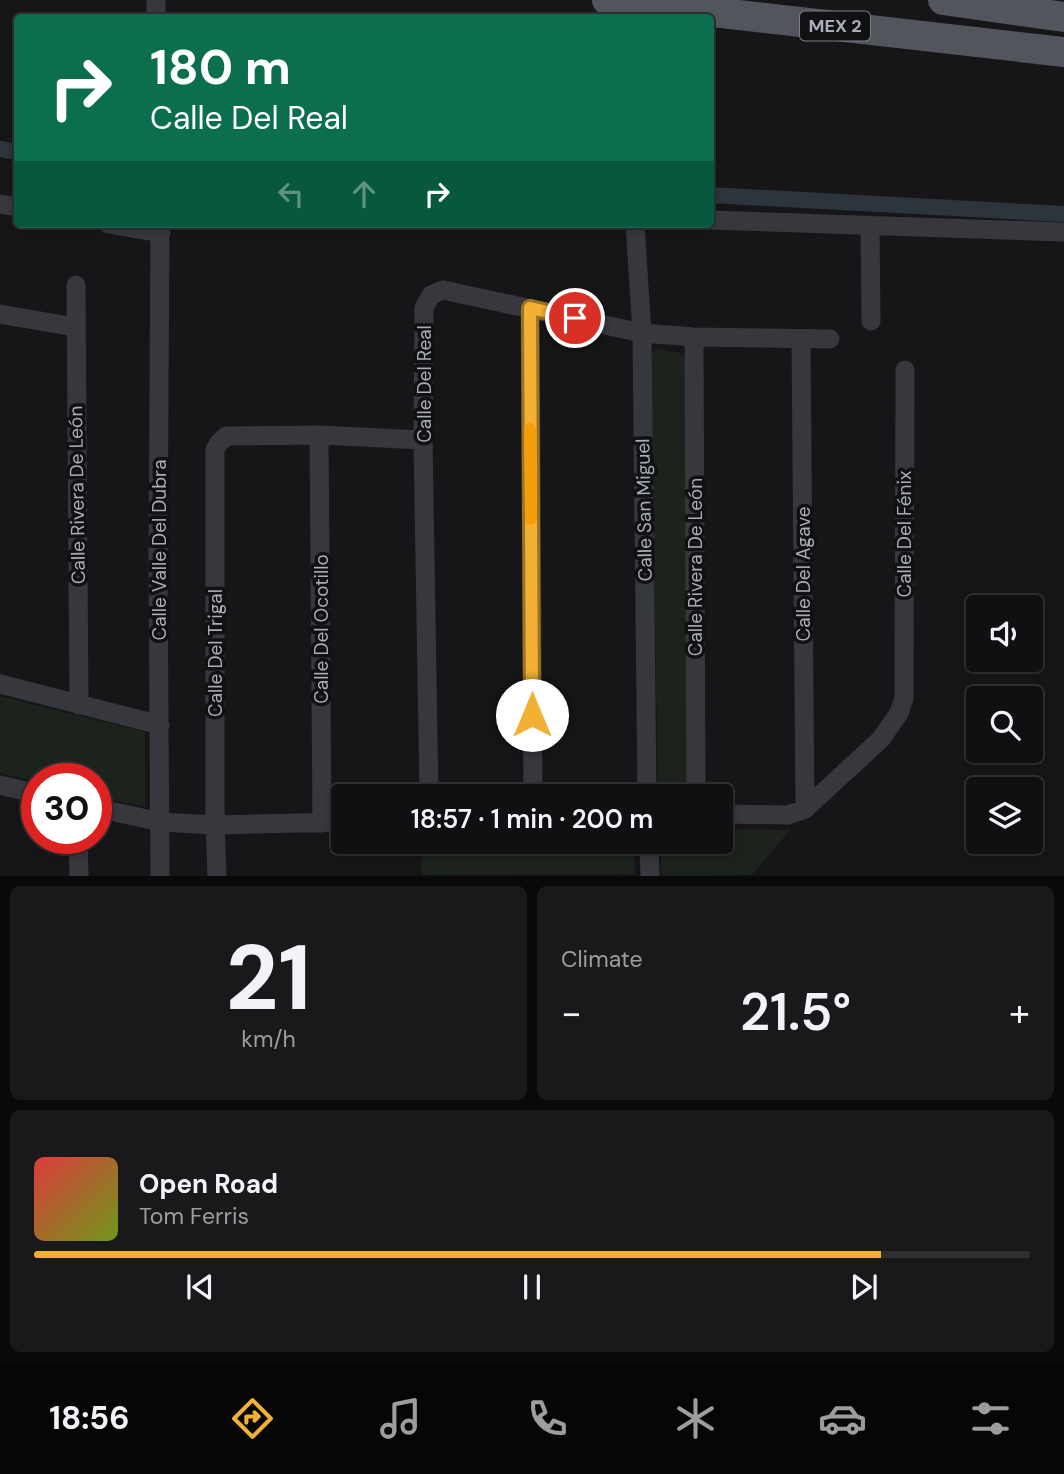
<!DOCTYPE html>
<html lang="en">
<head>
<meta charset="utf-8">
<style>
	:root { --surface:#101012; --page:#19191b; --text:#f1f3f6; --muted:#9c9d9f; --line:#303032; --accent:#f2b134 }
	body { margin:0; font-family:"DM Sans",sans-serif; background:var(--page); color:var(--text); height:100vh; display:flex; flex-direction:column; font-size:26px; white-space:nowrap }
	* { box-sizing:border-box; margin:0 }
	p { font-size:23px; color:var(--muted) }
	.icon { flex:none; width:38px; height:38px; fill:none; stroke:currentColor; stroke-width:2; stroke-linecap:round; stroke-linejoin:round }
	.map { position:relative; height:876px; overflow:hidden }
	.details { display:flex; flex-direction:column; gap:10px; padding:10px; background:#09090a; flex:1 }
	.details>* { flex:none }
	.banner { position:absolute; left:14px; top:14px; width:700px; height:214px; border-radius:7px; box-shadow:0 4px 10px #0003,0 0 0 2px var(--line); background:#0b6e4f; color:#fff; overflow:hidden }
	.tools { position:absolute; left:966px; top:595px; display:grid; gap:14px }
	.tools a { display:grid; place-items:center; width:77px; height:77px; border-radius:7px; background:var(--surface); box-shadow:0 4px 10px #0003,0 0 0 2px var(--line); font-size:35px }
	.speed { position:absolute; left:21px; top:763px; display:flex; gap:14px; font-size:35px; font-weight:700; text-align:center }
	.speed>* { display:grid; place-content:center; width:91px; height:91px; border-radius:50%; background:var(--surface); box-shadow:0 4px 10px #0003,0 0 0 2px var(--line); line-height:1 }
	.speed .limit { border:10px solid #d22; background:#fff; color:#111 }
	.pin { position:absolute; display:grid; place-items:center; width:60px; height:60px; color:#fff; margin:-30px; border:4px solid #fff; border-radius:50%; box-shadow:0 2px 7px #0007 }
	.me { position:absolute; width:77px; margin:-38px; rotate:0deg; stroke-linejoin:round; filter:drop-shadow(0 0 5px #0008) }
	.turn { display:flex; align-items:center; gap:24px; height:147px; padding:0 21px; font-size:32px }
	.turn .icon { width:91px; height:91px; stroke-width:2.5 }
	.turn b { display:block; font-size:49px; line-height:60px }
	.lanes { display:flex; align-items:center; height:66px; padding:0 21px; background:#0003; justify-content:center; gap:35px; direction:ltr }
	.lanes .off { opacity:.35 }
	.big { font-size:52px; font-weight:600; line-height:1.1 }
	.details .card { flex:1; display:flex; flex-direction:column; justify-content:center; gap:10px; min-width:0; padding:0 24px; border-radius:10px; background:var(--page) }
	.details .dial { align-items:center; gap:0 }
	.dial b { font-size:91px; line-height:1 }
	.song { display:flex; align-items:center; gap:21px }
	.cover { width:84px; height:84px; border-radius:10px; background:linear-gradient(135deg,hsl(0 70% 55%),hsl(80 70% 35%)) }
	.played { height:7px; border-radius:4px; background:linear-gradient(90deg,var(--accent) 85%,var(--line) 85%) }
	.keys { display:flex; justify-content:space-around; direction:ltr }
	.heat { display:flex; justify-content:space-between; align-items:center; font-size:38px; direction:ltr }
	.details .tiles { flex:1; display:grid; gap:10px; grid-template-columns:1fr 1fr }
	.card:last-child { grid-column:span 2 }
	.trip { position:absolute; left:331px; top:784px; width:402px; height:70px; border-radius:7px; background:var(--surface); box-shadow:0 4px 10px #0003,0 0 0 2px var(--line); font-weight:600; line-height:70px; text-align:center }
	.tab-bar { display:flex; height:112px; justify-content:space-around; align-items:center; background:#060607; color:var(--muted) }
	.tab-bar .icon { width:49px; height:49px }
	.tab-bar .active { color:var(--accent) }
	.tab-bar b { font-size:32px; color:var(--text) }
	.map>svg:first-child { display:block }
</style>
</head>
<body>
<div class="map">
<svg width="1064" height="876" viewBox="0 0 1064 876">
	<rect width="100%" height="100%" fill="#161618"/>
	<path fill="#1c231d" d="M657,349L680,353L689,360L688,793L686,796H661L658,790L650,354Z
		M0,696L145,732V807L96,796V779H37V782L0,773Z
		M721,829L790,830L752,875L663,876L661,873V842H721Z
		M426,842H633L635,874L423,875L420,870Z"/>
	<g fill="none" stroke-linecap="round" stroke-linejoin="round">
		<path stroke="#2c353c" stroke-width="16" d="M0,149L18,152
			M710,195L1064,214"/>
		<path stroke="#37383d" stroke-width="19" d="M156,0V18
			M0,204L18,207
			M710,220L1064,232
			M108,224L161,233
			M635,224L642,333L647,796
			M870,225L871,321
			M76,285L79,705
			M530,308L533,796
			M0,314L75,327
			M694,337L696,796
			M801,339L805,809
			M319,435L322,823
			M0,684L160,725
			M0,785L37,794
			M429,796L423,440L424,308L431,295L443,290L642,333L694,337L830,339
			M96,808L161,822L215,825L343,822
			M721,814L788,815L805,809L881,739L899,713L904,698L905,370
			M78,838L79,876
			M649,842L650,876
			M160,876L158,565L160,224
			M217,876L215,825V450L218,444L226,436L319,435L423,440"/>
		<path stroke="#53555c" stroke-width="30" d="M607,0L1064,52
			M943,0L1064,17"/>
	</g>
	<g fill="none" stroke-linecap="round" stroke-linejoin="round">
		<g stroke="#9d7322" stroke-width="18">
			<path id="route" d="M532,715L530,308L575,318"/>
		</g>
		<use href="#route" stroke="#f2b134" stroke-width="12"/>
		<path stroke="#f59e0b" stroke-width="12" d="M530,429L531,519"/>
	</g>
	<g text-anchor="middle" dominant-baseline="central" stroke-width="7" stroke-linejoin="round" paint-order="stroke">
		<rect fill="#111113" stroke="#7b7e86" stroke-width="2" x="800" y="11.5" width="70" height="29" rx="5"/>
		<g font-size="18" font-weight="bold" fill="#a8adb8">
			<text x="835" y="26">MEX 2</text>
		</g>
		<g font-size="19" fill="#a8adb8" stroke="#111113">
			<text transform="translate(424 384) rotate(-90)">Calle Del Real</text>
			<text transform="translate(77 495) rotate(-91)">Calle Rivera De León</text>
			<text transform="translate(644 510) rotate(-91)">Calle San Miguel</text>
			<text transform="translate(904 534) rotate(-90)">Calle Del Fénix</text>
			<text transform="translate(159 550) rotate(-90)">Calle Valle Del Dubra</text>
			<text transform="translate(695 567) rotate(-90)">Calle Rivera De León</text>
			<text transform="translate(803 574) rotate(-90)">Calle Del Agave</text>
			<text transform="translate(321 629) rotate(-90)">Calle Del Ocotillo</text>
			<text transform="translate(215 653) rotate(-90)">Calle Del Trigal</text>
		</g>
	</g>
</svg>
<div class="tools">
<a><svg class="icon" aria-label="sound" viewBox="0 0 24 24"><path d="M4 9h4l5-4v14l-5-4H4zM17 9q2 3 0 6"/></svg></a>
<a><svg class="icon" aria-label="search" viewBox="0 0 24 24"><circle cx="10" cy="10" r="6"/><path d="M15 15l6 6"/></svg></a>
<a><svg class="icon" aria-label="layers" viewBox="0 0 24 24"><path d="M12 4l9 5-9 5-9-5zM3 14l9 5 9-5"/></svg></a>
</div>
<div class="speed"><div class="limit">30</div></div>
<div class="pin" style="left:575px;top:318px;background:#d93025"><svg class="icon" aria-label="arrive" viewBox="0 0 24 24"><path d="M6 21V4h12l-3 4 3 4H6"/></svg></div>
<svg class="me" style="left:532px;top:715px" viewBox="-20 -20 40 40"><circle r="19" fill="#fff"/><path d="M0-13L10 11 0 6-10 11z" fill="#f2b134"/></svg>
<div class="trip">18:57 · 1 min · 200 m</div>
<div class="banner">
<div class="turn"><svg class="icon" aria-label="right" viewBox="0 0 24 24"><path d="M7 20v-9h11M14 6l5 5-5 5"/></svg><div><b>180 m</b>Calle Del Real</div></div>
<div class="lanes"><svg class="icon off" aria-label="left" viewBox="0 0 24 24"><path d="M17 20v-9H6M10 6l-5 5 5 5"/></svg><svg class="icon off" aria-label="ahead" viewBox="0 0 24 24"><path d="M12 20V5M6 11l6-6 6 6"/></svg><svg class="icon" aria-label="right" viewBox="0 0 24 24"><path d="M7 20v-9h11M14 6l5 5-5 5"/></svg></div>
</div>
</div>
<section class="details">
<div class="tiles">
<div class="card dial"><b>21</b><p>km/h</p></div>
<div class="card"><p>Climate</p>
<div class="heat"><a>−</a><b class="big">21.5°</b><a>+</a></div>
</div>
<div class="card">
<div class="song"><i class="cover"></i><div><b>Open Road</b><p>Tom Ferris</p></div></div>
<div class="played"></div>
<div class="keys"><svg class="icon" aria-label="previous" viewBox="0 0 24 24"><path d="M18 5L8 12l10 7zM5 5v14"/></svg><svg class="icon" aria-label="pause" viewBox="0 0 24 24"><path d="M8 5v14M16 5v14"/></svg><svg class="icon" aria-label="next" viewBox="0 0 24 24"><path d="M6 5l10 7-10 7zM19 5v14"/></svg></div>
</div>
</div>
</section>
<nav class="tab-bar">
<b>18:56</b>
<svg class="icon active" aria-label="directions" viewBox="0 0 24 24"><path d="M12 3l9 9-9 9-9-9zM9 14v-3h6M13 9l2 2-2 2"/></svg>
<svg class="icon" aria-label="music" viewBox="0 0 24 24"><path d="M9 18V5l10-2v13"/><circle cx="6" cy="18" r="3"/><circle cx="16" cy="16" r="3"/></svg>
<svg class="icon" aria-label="phone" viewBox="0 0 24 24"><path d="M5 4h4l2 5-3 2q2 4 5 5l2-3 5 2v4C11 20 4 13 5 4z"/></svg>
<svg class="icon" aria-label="climate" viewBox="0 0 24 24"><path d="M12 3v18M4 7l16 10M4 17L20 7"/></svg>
<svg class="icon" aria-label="car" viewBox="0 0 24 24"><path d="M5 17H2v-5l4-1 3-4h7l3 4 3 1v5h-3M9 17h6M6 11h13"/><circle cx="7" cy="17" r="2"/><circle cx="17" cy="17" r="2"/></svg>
<svg class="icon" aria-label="filters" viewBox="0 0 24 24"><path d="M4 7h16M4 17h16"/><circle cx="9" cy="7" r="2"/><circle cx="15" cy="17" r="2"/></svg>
</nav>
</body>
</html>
